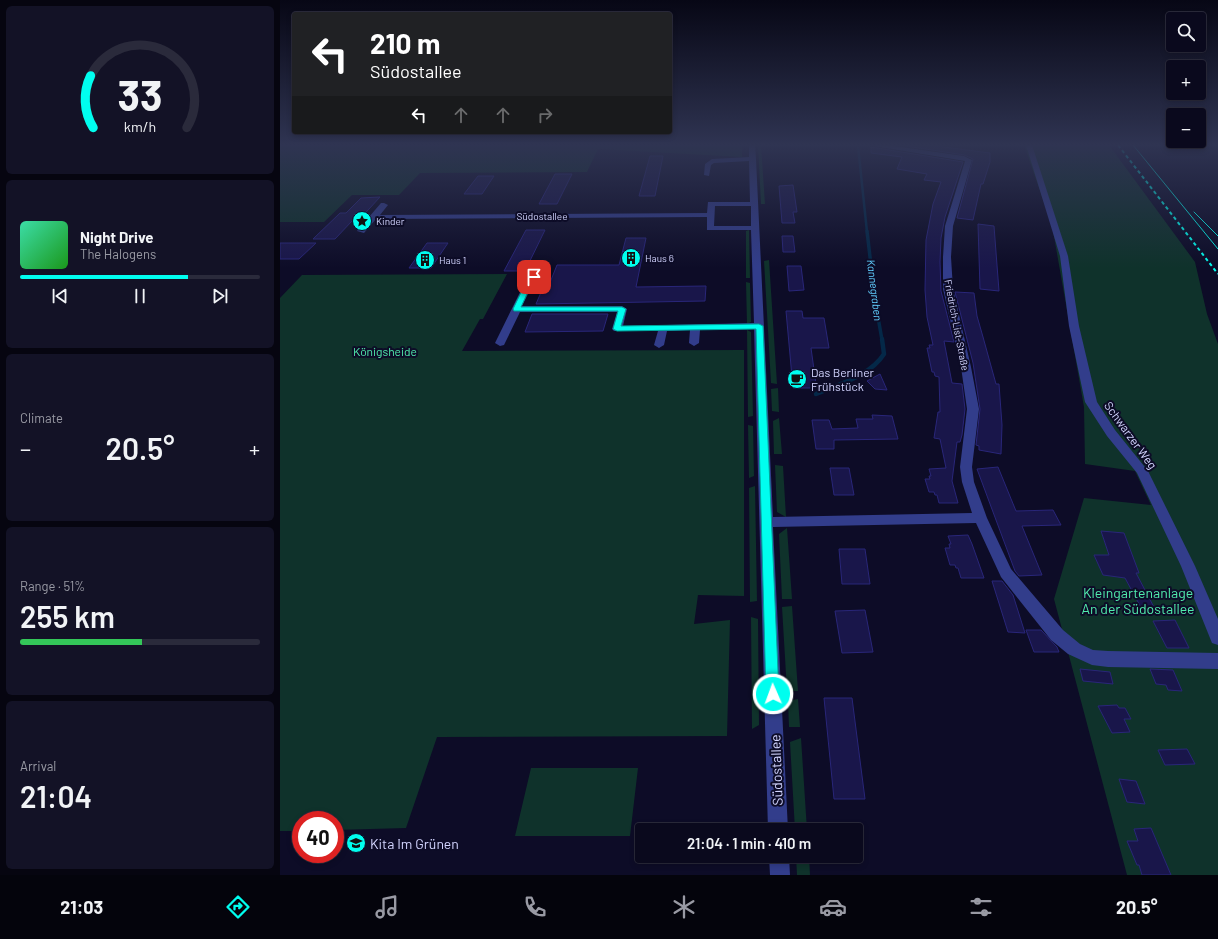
<!DOCTYPE html>
<html lang="en">
<head>
<meta charset="utf-8">
<style>
	:root { --surface:#0a091d; --page:#131226; --text:#f1f3f6; --muted:#999aa4; --line:#2a2a3b; --accent:#00feef }
	body { margin:0; font-family:Barlow,sans-serif; background:var(--page); color:var(--text); height:100vh; display:flex; flex-direction:column; font-size:15px; white-space:nowrap }
	* { box-sizing:border-box; margin:0 }
	p { font-size:13px; color:var(--muted) }
	.icon { flex:none; width:22px; height:22px; fill:none; stroke:currentColor; stroke-width:2; stroke-linecap:round; stroke-linejoin:round }
	.map { position:relative; flex:1; overflow:hidden }
	.drawer { display:flex; flex-direction:column; gap:6px; padding:6px; background:#060510; width:280px }
	.drawer>* { flex:none }
	.banner { position:absolute; left:12px; top:12px; width:380px; height:122px; border-radius:4px; box-shadow:0 2px 6px #0003,0 0 0 1px var(--line); background:#202124; color:#fff; overflow:hidden }
	.buttons { position:absolute; left:886px; top:12px; display:grid; gap:8px }
	.buttons a { display:grid; place-items:center; width:40px; height:40px; border-radius:4px; background:var(--surface); box-shadow:0 2px 6px #0003,0 0 0 1px var(--line); font-size:20px }
	.speed { position:absolute; left:12px; top:811px; display:flex; gap:8px; font-size:20px; font-weight:700; text-align:center }
	.speed>* { display:grid; place-content:center; width:52px; height:52px; border-radius:50%; background:var(--surface); box-shadow:0 2px 6px #0003,0 0 0 1px var(--line); line-height:1 }
	.speed .limit { border:6px solid #d22; background:#fff; color:#111 }
	.pin { position:absolute; display:grid; place-items:center; width:34px; height:34px; color:#fff; margin:-17px; border-radius:8px; box-shadow:0 2px 6px #0006 }
	.me { position:absolute; width:44px; margin:-22px; rotate:358deg; stroke-linejoin:round; filter:drop-shadow(0 0 3px #0008) }
	.turn { display:flex; align-items:center; gap:14px; height:84px; padding:0 12px; font-size:18px }
	.turn .icon { width:52px; height:52px; stroke-width:2.5 }
	.turn b { display:block; font-size:28px; line-height:34px }
	.lanes { display:flex; align-items:center; height:38px; padding:0 12px; background:#0003; justify-content:center; gap:20px; direction:ltr }
	.lanes .off { opacity:.35 }
	.big { font-size:30px; font-weight:600; line-height:1.1 }
	.drawer .card { flex:1; display:flex; flex-direction:column; justify-content:center; gap:6px; min-width:0; padding:0 14px; border-radius:6px; background:var(--page) }
	.drawer .dial { align-items:center; gap:0 }
	.dial svg { height:104px; overflow:visible; fill:none; stroke:var(--line); stroke-width:7; stroke-linecap:round; text-anchor:middle }
	.dial text { fill:var(--text); stroke:none }
	.song { display:flex; align-items:center; gap:12px }
	.cover { width:48px; height:48px; border-radius:6px; background:linear-gradient(135deg,hsl(160 70% 55%),hsl(120 70% 35%)) }
	.played { height:4px; border-radius:2px; background:linear-gradient(90deg,var(--accent) 70%,var(--line) 70%) }
	.keys { display:flex; justify-content:space-around; direction:ltr }
	.heat { display:flex; justify-content:space-between; align-items:center; font-size:22px; direction:ltr }
	.charge { height:6px; border-radius:3px; background:linear-gradient(90deg,#34c759 51%,var(--line) 0) }
	.trip { position:absolute; left:355px; top:823px; width:228px; height:40px; border-radius:4px; background:var(--surface); box-shadow:0 2px 6px #0003,0 0 0 1px var(--line); font-weight:600; line-height:40px; text-align:center }
	.tabs { display:flex; height:64px; justify-content:space-around; align-items:center; background:#04040c; color:var(--muted) }
	.tabs .icon { width:28px; height:28px }
	.tabs .current { color:var(--accent) }
	.tabs b { font-size:18px; color:var(--text) }
	main { display:flex; flex:1; min-height:0 }
	.map>svg:first-child { display:block }
</style>
</head>
<body>
<main>
<section class="drawer">
<div class="card dial"><svg viewBox="0 0 100 80">
<path d="M14 69A42 42 0 1 1 86 69"/>
<path d="M14 69A42 42 0 0 1 12 29" stroke="#00feef"/>
<text x="50" y="56" font-size="32" font-weight="700">33</text>
<text x="50" y="72" font-size="11">km/h</text>
</svg></div>
<div class="card">
<div class="song"><i class="cover"></i><div><b>Night Drive</b><p>The Halogens</p></div></div>
<div class="played"></div>
<div class="keys"><svg class="icon" aria-label="previous" viewBox="0 0 24 24"><path d="M18 5L8 12l10 7zM5 5v14"/></svg><svg class="icon" aria-label="pause" viewBox="0 0 24 24"><path d="M8 5v14M16 5v14"/></svg><svg class="icon" aria-label="next" viewBox="0 0 24 24"><path d="M6 5l10 7-10 7zM19 5v14"/></svg></div>
</div>
<div class="card"><p>Climate</p>
<div class="heat"><a>−</a><b class="big">20.5°</b><a>+</a></div>
</div>
<div class="card"><p>Range · 51%</p><b class="big">255 km</b><div class="charge"></div></div>
<div class="card"><p>Arrival</p><b class="big">21:04</b></div>
</section>
<div class="map">
<svg width="938" height="875" viewBox="0 0 938 875">
	<rect width="100%" height="100%" fill="#0d0c27"/>
	<path fill="#0f322b" d="M0,145H462V157L318,149L307,172L140,173L119,195H72L44,222H0Z
		M478,145H481L485,204H481Z
		M744,145H829L915,262L927,314L938,344V875H847L774,599L804,498L871,505L855,471L805,464L804,407L772,225Z
		M469,230L470,278H466V231Z
		M489,260L497,384L491,383L484,261Z
		M227,274L203,319H200L182,351L464,350V596L418,595L414,624L450,620L447,736L157,737L126,828L55,830V820H21V831H0V298L22,275Z
		M466,282L470,283L471,322L467,324Z
		M467,330L471,332L473,416L468,417Z
		M498,388L499,412L492,411L491,389Z
		M499,418L502,454H494L493,421Z
		M468,425L473,426L474,476L469,478Z
		M495,465L503,466L506,517L497,512Z
		M475,486L477,601L470,602L469,488Z
		M507,528L512,599H502L499,534Z
		M512,606L518,691H507L502,607Z
		M471,617L478,619L479,725L472,729Z
		M518,699L520,727H509L508,701Z
		M521,738L527,830H515L510,742Z
		M251,768H358L350,836H235Z
		M516,856H529L530,875H517Z"/>
	<g fill="none" stroke-linecap="round" stroke-linejoin="round">
		<path stroke="#042848" stroke-width="2.5" d="M578,146L587,232"/>
		<path stroke="#042848" stroke-width="3.5" d="M587,231L595,300L602,340"/>
		<path stroke="#042848" stroke-width="4.5" d="M536,394C559,384 590,376 604,354L602,339"/>
	</g>
	<path fill="#19164a" stroke="#292679" d="M619,145H648L710,153V162L703,184H701L693,220L677,218L693,159L684,155Z
		M591,147L683,162L665,217L661,238L660,262L661,291L674,342L664,341L672,383L682,384L685,409L682,435L680,442H677L672,481L678,503H659L657,495H655L654,492H649L645,479H650L649,476H651L649,469L666,468L660,439L654,438L658,412H660L659,377L655,376L654,372H652L647,348H650L649,345H653L647,317L645,290L646,240L653,204L661,182L644,180L647,174L617,169L622,157L591,153Z
		M370,156H383L375,196H359Z
		M275,174H292L277,204H259Z
		M198,176H214L202,194H184Z
		M513,185L517,212H513L515,223H502L499,186Z
		M100,197L78,221H72L55,239H33L60,213H66L81,198Z
		M698,224L714,226L719,291L700,289Z
		M246,230H265L245,271H224Z
		M502,236H513L515,252H503Z
		M346,238H366L356,287L426,286L425,301L256,304L262,290H267L277,265H339Z
		M0,243H36L19,259H0Z
		M147,243H168L151,268H129Z
		M507,266H521L524,290L509,291Z
		M675,292L694,293L697,316L703,337L716,384H719L722,425L721,454L699,450V446L696,445L700,409L693,363Z
		M506,311H522L523,318H544L549,348H531L536,384H531L532,388H513Z
		M252,314H328L323,331L245,332Z
		M600,374L607,390L595,389L587,381Z
		M592,415L612,416L618,439L554,440V449H536L532,420H549L552,429L578,428L576,419H593Z
		M718,467L736,511L773,510L781,525L742,526L762,575L739,576L735,571L697,469Z
		M550,468H569L574,495H554Z
		M821,531L844,533L859,573H856L877,613H864L845,578L823,575L814,555H829Z
		M688,535L692,544L704,578H681L678,568H676L675,565H670L665,548H670L669,544H671L668,536Z
		M559,549H585L590,584H562Z
		M712,581H722L733,595L745,633L728,632Z
		M585,610L593,652L562,653L555,611Z
		M895,620L909,648H887L873,621Z
		M746,630H761L777,647L779,652H754Z
		M800,669L830,672L833,684L803,681Z
		M870,669L893,670L902,691L888,690L886,685L876,684Z
		M544,698H572L585,799H554Z
		M837,705L839,708H845L851,719H844L850,732L832,733L818,706Z
		M907,749L915,764L885,765L878,750Z
		M839,779L856,781L865,804L847,802Z
		M871,828L891,875H862L859,865H857L847,841H858L854,829Z"/>
	<g fill="none" stroke-linecap="round" stroke-linejoin="round">
		<path fill="#323d8b" fill-rule="evenodd" d="M469,145H475L476,159L493,517L692,513L682,482L680,467L687,409L681,367L663,289V257L665,226L685,161L588,145H607L684,156L692,160L673,226L671,257L673,289L691,367L699,409L692,467L694,482L707,518L731,569L783,630L800,644L813,650L828,651L938,653V669L828,667L812,665L788,654L771,640L721,577L696,523L493,527L508,830H488L474,329L420,330L419,343L414,346L409,343L410,330L387,331L384,345L379,348L374,345L378,331H334L332,329L337,312H240L224,345L220,346L215,343L246,280L255,274L259,277L254,282L242,306H342L347,309L343,326L474,323L471,230H427V217L96,219L84,233L77,231L101,203H104L108,205L100,215L427,213L428,202H470L469,161L434,163L431,165L429,176L424,175L425,164L432,159L469,157ZM435,206H471V226H434Z
			M746,145H752L788,256L799,326L817,402L835,430L868,471L915,566L938,619V645L932,643L901,566L857,473L827,436L805,402L789,326L780,256Z
			M489,856H509L510,875H490Z"/>
		<path stroke="#00feef" stroke-width="1" d="M853,145L938,249
			M914,212L938,236"/>
		<path stroke="#00feef" stroke-width="2" stroke-dasharray="3.5 3" stroke-linecap="butt" d="M838,145L938,274"/>
	</g>
	<linearGradient id="sky" x2="0" y2="1"><stop stop-color="#070715"/><stop offset="0.54" stop-color="#2f3452"/><stop offset="1" stop-color="#2f3452" stop-opacity="0"/></linearGradient>
	<rect width="938" height="268" fill="url(#sky)"/>
	<path fill="#00feef" stroke="#00a59b" d="M254,275L258,277L253,281L241,307H342L346,309L341,326L479,324L483,326L499,694L497,698L493,700L488,698L486,694L476,329L337,331L333,329L338,311H234L233,309L247,280Z"/>
	<defs>
		<g id="sight-disc" transform="scale(1)"><circle r="9.5" fill="#00feef" stroke="#0d0c27"/><path d="M0-6L1.8-2.2L6-1.7L2.9 1.2L3.7 5.4L0 3.3L-3.7 5.4L-2.9 1.2L-6-1.7L-1.8-2.2Z" fill="#111"/></g>
		<g id="building-disc" transform="scale(1)"><circle r="9.5" fill="#00feef" stroke="#0d0c27"/><path d="M-4-6H4V6H1V3H-1V6H-4ZM-2.5-4.3h1.7v1.8h-1.7ZM.8-4.3h1.7v1.8H.8ZM-2.5-1h1.7V.8h-1.7ZM.8-1h1.7V.8H.8Z" fill="#111"/></g>
		<g id="cafe-disc" transform="scale(1)"><circle r="9.5" fill="#00feef" stroke="#0d0c27"/><path d="M-5.5-4.5H6V0H3Q3 3.5 0 3.5H-2.5Q-5.5 3.5-5.5 0ZM3-3.2v2h1.7v-2ZM-6 4.5H4V6H-6Z" fill="#111"/></g>
		<g id="school-disc" transform="scale(1)"><circle r="9.5" fill="#00feef" stroke="#0d0c27"/><path d="M0-5L7-2L0 1L-7-2ZM-4 1L0 2.5L4 1V4Q0 6-4 4Z" fill="#111"/></g>
	</defs>
	<g fill-rule="evenodd">
		<use href="#sight-disc" x="82" y="221"/>
		<use href="#building-disc" x="351" y="258"/>
		<use href="#building-disc" x="145" y="260"/>
		<use href="#cafe-disc" x="517" y="379"/>
		<use href="#school-disc" x="76" y="843"/>
	</g>
	<g text-anchor="middle" dominant-baseline="central" stroke-width="4" stroke-linejoin="round" paint-order="stroke">
		<g font-size="10" fill="#d3d5ff" stroke="#0d0c27">
			<text x="262" y="216">Südostallee</text>
			<text transform="translate(677 325) rotate(79)">Friedrich-List-Straße</text>
		</g>
		<g font-size="10" fill="#d3d5ff" stroke="#0d0c27" text-anchor="start">
			<text x="96" y="221">Kinder</text>
			<text x="365" y="258">Haus 6</text>
			<text x="159" y="260">Haus 1</text>
		</g>
		<g font-size="11" font-style="italic" fill="#61cfff" stroke="#0d0c27">
			<text transform="translate(595 290) rotate(83)">Kannegraben</text>
		</g>
		<g font-size="12" fill="#51ecad" stroke="#0d0c27">
			<text x="105" y="351">Königsheide</text>
		</g>
		<g font-size="12" fill="#d3d5ff" stroke="#0d0c27" text-anchor="start">
			<text x="531" y="372">Das Berliner<tspan x="531" dy="14">Frühstück</tspan></text>
		</g>
		<g font-size="12" fill="#d3d5ff" stroke="#0d0c27">
			<text transform="translate(851 435) rotate(54)">Schwarzer Weg</text>
		</g>
		<g font-size="14" fill="#51ecad" stroke="#0d0c27">
			<text x="858" y="592">Kleingartenanlage<tspan x="858" dy="16">An der Südostallee</tspan></text>
		</g>
		<g font-size="14" fill="#d3d5ff" stroke="#0d0c27">
			<text transform="translate(496 770) rotate(-92)">Südostallee</text>
		</g>
		<g font-size="14" fill="#d3d5ff" stroke="#0d0c27" text-anchor="start">
			<text x="90" y="843">Kita Im Grünen</text>
		</g>
	</g>
</svg>
<div class="buttons">
<a><svg class="icon" aria-label="search" viewBox="0 0 24 24"><circle cx="10" cy="10" r="6"/><path d="M15 15l6 6"/></svg></a>
<a>+</a>
<a>−</a>
</div>
<div class="speed"><div class="limit">40</div></div>
<div class="pin" style="left:254px;top:277px;background:#d93025"><svg class="icon" aria-label="arrive" viewBox="0 0 24 24"><path d="M6 21V4h12l-3 4 3 4H6"/></svg></div>
<svg class="me" style="left:493px;top:694px" viewBox="-20 -20 40 40"><circle r="17" fill="#00feef" stroke="#fff" stroke-width="3"/><path d="M0-11L8 9 0 5-8 9z" fill="#fff"/></svg>
<div class="trip">21:04 · 1 min · 410 m</div>
<div class="banner">
<div class="turn"><svg class="icon" aria-label="left" viewBox="0 0 24 24"><path d="M17 20v-9H6M10 6l-5 5 5 5"/></svg><div><b>210 m</b>Südostallee</div></div>
<div class="lanes"><svg class="icon" aria-label="left" viewBox="0 0 24 24"><path d="M17 20v-9H6M10 6l-5 5 5 5"/></svg><svg class="icon off" aria-label="ahead" viewBox="0 0 24 24"><path d="M12 20V5M6 11l6-6 6 6"/></svg><svg class="icon off" aria-label="ahead" viewBox="0 0 24 24"><path d="M12 20V5M6 11l6-6 6 6"/></svg><svg class="icon off" aria-label="right" viewBox="0 0 24 24"><path d="M7 20v-9h11M14 6l5 5-5 5"/></svg></div>
</div>
</div>
</main>
<nav class="tabs">
<b>21:03</b>
<svg class="icon current" aria-label="directions" viewBox="0 0 24 24"><path d="M12 3l9 9-9 9-9-9zM9 14v-3h6M13 9l2 2-2 2"/></svg>
<svg class="icon" aria-label="music" viewBox="0 0 24 24"><path d="M9 18V5l10-2v13"/><circle cx="6" cy="18" r="3"/><circle cx="16" cy="16" r="3"/></svg>
<svg class="icon" aria-label="phone" viewBox="0 0 24 24"><path d="M5 4h4l2 5-3 2q2 4 5 5l2-3 5 2v4C11 20 4 13 5 4z"/></svg>
<svg class="icon" aria-label="climate" viewBox="0 0 24 24"><path d="M12 3v18M4 7l16 10M4 17L20 7"/></svg>
<svg class="icon" aria-label="car" viewBox="0 0 24 24"><path d="M5 17H2v-5l4-1 3-4h7l3 4 3 1v5h-3M9 17h6M6 11h13"/><circle cx="7" cy="17" r="2"/><circle cx="17" cy="17" r="2"/></svg>
<svg class="icon" aria-label="filters" viewBox="0 0 24 24"><path d="M4 7h16M4 17h16"/><circle cx="9" cy="7" r="2"/><circle cx="15" cy="17" r="2"/></svg>
<b>20.5°</b>
</nav>
</body>
</html>
